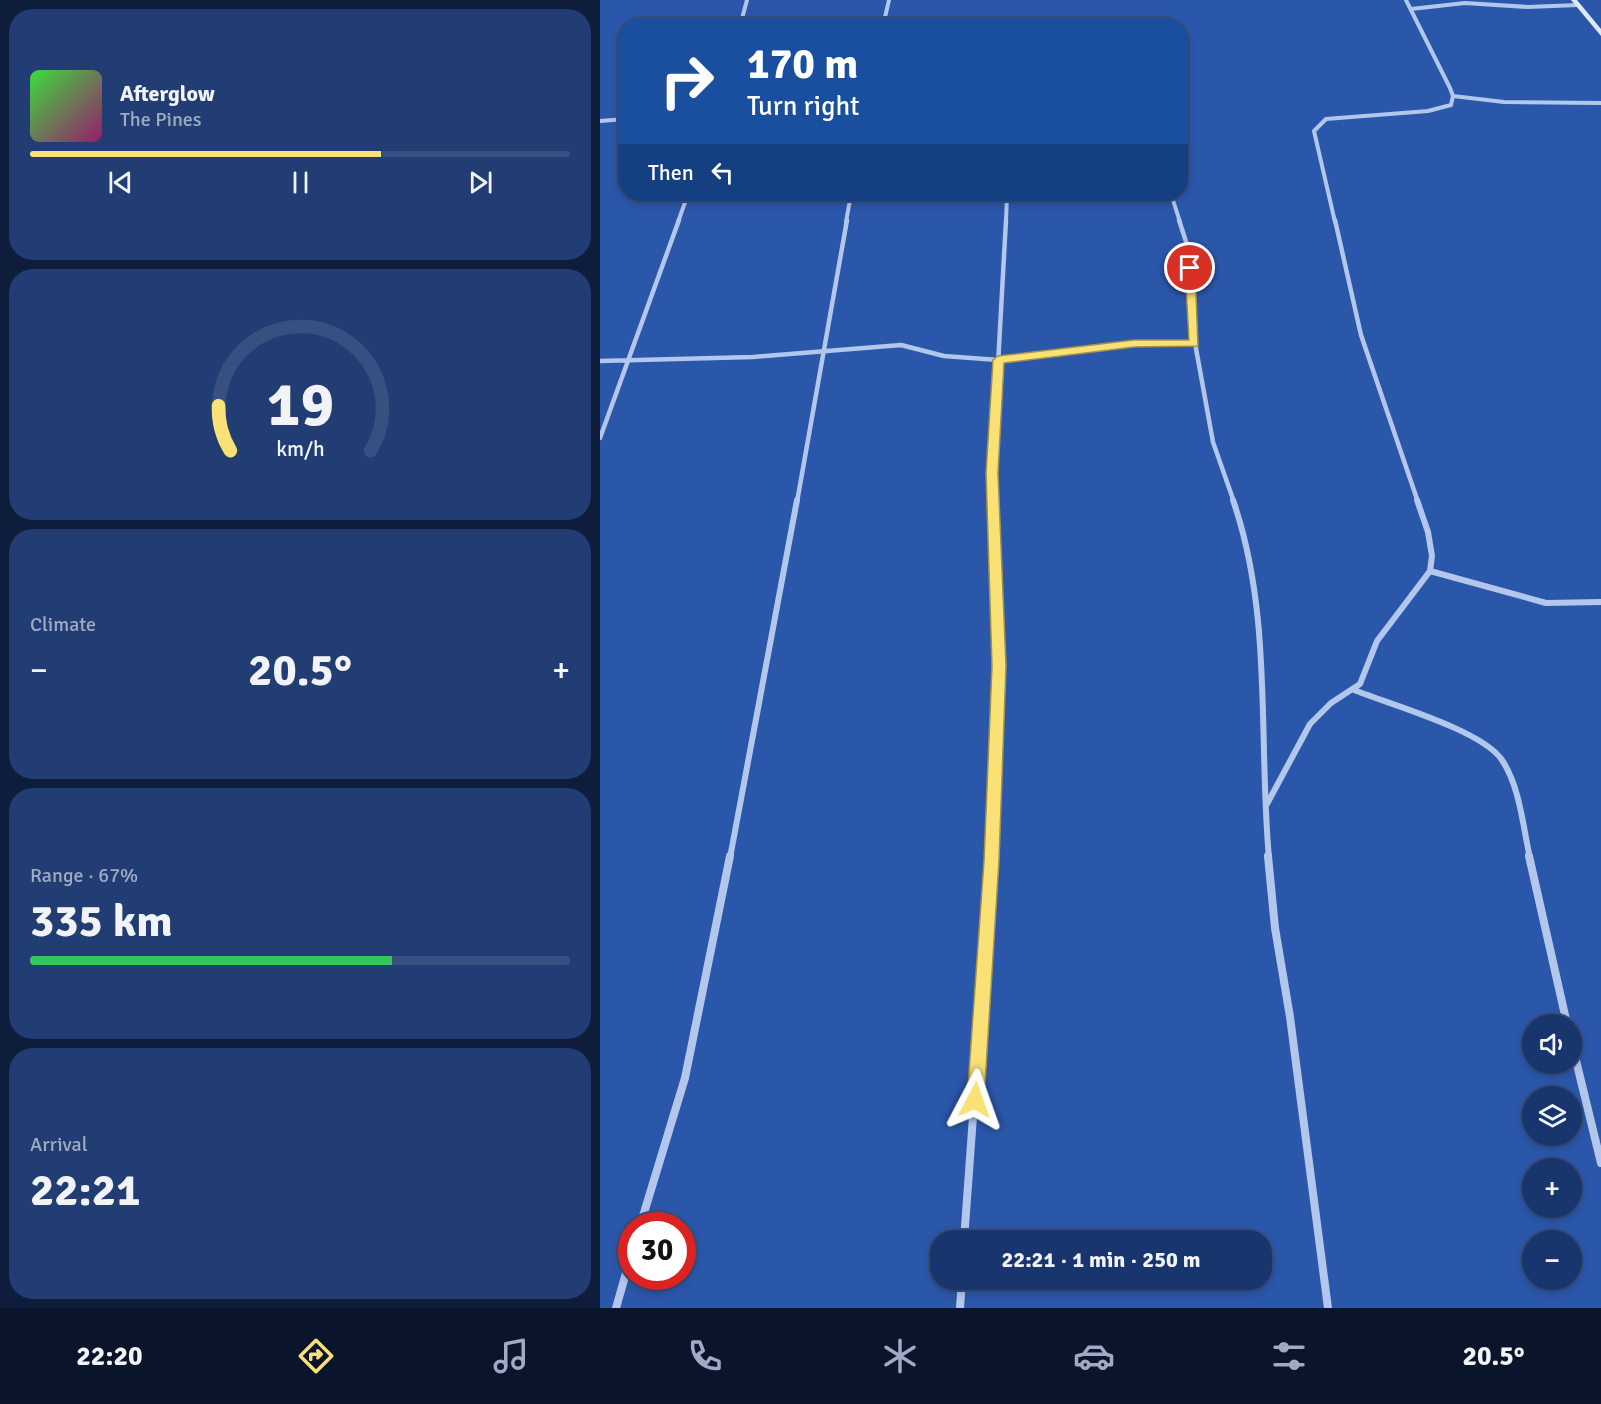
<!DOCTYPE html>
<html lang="en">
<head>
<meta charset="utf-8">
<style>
	:root { --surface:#19356e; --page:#223d73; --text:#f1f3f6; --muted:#9fabc2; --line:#375081; --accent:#f9e175 }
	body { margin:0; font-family:Signika,sans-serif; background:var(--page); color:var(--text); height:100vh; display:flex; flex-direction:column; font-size:22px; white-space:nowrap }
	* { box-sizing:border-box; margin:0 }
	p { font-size:20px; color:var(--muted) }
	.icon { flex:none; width:33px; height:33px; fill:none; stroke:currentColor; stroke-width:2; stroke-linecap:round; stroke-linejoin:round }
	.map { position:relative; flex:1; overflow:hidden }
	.side { display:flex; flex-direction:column; gap:9px; padding:9px; background:#0e1d3c; width:600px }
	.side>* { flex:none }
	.hud { position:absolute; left:18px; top:18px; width:570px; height:183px; border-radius:24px; box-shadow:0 3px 9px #0003,0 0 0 2px var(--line); background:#1a4fa0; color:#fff; overflow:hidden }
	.fabs { position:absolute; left:922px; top:1014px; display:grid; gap:12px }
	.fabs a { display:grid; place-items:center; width:60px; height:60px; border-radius:50%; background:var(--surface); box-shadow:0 3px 9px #0003,0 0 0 2px var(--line); font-size:30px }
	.speed { position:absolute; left:18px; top:1212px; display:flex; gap:12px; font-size:30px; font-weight:700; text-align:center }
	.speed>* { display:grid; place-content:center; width:78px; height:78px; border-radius:50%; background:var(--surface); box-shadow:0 3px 9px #0003,0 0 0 2px var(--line); line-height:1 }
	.speed .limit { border:9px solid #d22; background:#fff; color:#111 }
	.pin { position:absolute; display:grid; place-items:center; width:51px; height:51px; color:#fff; margin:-26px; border:3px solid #fff; border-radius:50%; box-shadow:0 2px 6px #0007 }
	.me { position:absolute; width:66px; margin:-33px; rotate:4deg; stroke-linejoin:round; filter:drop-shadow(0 0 4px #0008) }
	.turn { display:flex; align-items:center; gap:21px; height:126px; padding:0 30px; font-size:27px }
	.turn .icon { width:78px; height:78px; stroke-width:2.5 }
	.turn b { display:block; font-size:42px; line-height:51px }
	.then { display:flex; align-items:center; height:57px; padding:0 30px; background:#0003; gap:12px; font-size:22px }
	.big { font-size:45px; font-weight:800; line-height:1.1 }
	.side .widget { flex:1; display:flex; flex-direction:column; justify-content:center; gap:9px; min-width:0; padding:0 21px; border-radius:24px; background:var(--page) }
	.side .dial { align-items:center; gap:0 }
	.dial svg { height:156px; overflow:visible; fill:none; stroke:var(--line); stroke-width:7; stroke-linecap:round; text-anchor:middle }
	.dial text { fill:var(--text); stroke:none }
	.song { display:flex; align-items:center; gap:18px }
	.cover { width:72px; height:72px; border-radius:9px; background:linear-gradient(135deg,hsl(120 70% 55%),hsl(320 70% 35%)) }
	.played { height:6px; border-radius:3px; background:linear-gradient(90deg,var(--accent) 65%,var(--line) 65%) }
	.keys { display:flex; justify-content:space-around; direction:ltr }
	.heat { display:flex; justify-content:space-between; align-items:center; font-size:33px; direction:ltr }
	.charge { height:9px; border-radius:4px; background:linear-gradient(90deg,#34c759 67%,var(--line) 0) }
	.trip { position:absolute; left:330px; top:1230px; width:342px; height:60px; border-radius:24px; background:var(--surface); box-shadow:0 3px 9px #0003,0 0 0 2px var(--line); font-weight:800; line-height:60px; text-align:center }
	.dock { display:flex; height:96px; justify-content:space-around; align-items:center; background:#0a152c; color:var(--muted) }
	.dock .icon { width:42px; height:42px }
	.dock .active { color:var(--accent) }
	.dock b { font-size:27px; color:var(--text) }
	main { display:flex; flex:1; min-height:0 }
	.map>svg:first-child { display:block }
</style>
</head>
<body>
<main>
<section class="side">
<div class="widget">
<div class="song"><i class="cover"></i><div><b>Afterglow</b><p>The Pines</p></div></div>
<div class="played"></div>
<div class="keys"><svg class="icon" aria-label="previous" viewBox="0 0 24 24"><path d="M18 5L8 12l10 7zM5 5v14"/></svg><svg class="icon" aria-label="pause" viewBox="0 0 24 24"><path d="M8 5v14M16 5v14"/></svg><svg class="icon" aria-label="next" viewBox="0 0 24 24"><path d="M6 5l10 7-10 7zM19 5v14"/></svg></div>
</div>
<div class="widget dial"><svg viewBox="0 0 100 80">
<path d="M14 69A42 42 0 1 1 86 69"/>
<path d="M14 69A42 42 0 0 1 8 46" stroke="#f9e175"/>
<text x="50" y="56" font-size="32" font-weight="700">19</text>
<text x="50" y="72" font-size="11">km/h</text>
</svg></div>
<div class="widget"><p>Climate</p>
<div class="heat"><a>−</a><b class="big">20.5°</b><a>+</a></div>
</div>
<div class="widget"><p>Range · 67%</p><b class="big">335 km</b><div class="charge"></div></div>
<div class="widget"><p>Arrival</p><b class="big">22:21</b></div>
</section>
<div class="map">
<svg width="1001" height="1308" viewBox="0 0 1001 1308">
	<rect width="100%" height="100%" fill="#214792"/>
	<path fill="#2b57aa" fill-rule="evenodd" d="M0,0H1001V1308H0ZM26,26H580V194H26ZM933,1024H972V1064H933ZM933,1096H972V1136H933ZM933,1168H972V1208H933ZM32,1226H82V1276H32ZM340,1240H662V1280H340ZM933,1240H972V1280H933Z"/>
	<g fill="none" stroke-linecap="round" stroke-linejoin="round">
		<path stroke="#b3c7ed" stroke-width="4" d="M811,9L865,3L928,7L978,5
			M140,26L147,0
			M283,26L289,0
			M853,96L904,102L1001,103
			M0,121L26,119
			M571,194L580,222
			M78,222L88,194
			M246,222L251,194
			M406,222L407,194
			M735,222L714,131L726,119L828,111L851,105L853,96L850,88L806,0"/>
		<path stroke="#b3c7ed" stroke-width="4.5" d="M579,220L589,251L595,343L613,442L634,502
			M735,220L761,335L818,502
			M0,361L153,357L301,345L344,356L398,360L534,343H595
			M0,438L79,220
			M197,502L247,220
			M393,502L392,473L406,220"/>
		<path stroke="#b3c7ed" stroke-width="6" d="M633,500C673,616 658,738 669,858
			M830,571L946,603L1001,602
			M754,690C789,704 882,730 902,760C920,787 923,827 930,858
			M667,804L710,724L731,703L760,684L777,641L830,571L832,556L828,532L817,500
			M130,858L197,500
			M392,858L399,666L393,500"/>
		<path stroke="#b3c7ed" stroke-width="8" d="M668,856L675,928L690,1017L728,1308
			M929,856L967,1024
			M972,1044L1001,1163
			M40,1226L85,1078L130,856
			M364,1240L392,856
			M16,1308L32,1252
			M360,1308L362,1280"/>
		<path fill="#dfe8fa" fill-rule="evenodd" d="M971,0H977L1001,29V36Z"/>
	</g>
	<path fill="#f9e175" stroke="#a2924c" stroke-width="1.5" d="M590,265L595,268L598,346L534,347L404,363L398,473L406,666L399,861L384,1100L382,1106L375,1109L369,1106L367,1100L384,861L392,666L386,473L393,360L398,356L534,340H589L585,268Z"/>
</svg>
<div class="fabs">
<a><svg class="icon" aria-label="sound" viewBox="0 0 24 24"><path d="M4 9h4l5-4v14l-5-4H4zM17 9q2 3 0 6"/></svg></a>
<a><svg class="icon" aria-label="layers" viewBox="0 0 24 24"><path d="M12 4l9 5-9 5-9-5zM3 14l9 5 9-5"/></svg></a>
<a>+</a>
<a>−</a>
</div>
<div class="speed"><div class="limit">30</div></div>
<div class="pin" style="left:590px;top:268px;background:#d93025"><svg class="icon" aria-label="arrive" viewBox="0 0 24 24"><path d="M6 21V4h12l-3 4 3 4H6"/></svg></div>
<svg class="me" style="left:375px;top:1100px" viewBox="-20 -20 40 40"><path d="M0-17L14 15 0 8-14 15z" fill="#f9e175" stroke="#fff" stroke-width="4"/></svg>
<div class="trip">22:21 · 1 min · 250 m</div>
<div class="hud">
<div class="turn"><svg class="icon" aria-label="right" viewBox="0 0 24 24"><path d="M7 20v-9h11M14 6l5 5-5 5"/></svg><div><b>170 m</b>Turn right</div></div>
<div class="then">Then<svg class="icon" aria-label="left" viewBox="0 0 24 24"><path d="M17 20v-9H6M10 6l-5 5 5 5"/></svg></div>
</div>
</div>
</main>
<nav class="dock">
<b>22:20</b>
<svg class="icon active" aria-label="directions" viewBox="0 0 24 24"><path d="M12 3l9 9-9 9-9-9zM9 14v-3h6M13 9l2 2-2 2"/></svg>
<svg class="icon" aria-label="music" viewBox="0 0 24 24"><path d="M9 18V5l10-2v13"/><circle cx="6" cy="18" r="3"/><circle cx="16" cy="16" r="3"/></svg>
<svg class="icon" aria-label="phone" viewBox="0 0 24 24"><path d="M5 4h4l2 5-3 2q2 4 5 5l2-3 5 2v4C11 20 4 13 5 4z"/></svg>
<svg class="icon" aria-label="climate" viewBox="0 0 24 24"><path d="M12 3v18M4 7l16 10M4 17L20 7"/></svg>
<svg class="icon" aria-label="car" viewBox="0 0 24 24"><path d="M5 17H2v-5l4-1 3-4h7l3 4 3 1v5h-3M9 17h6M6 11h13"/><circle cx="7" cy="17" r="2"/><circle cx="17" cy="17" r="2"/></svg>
<svg class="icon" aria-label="filters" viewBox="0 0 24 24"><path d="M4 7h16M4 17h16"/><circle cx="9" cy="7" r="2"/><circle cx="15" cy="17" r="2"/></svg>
<b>20.5°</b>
</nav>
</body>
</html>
